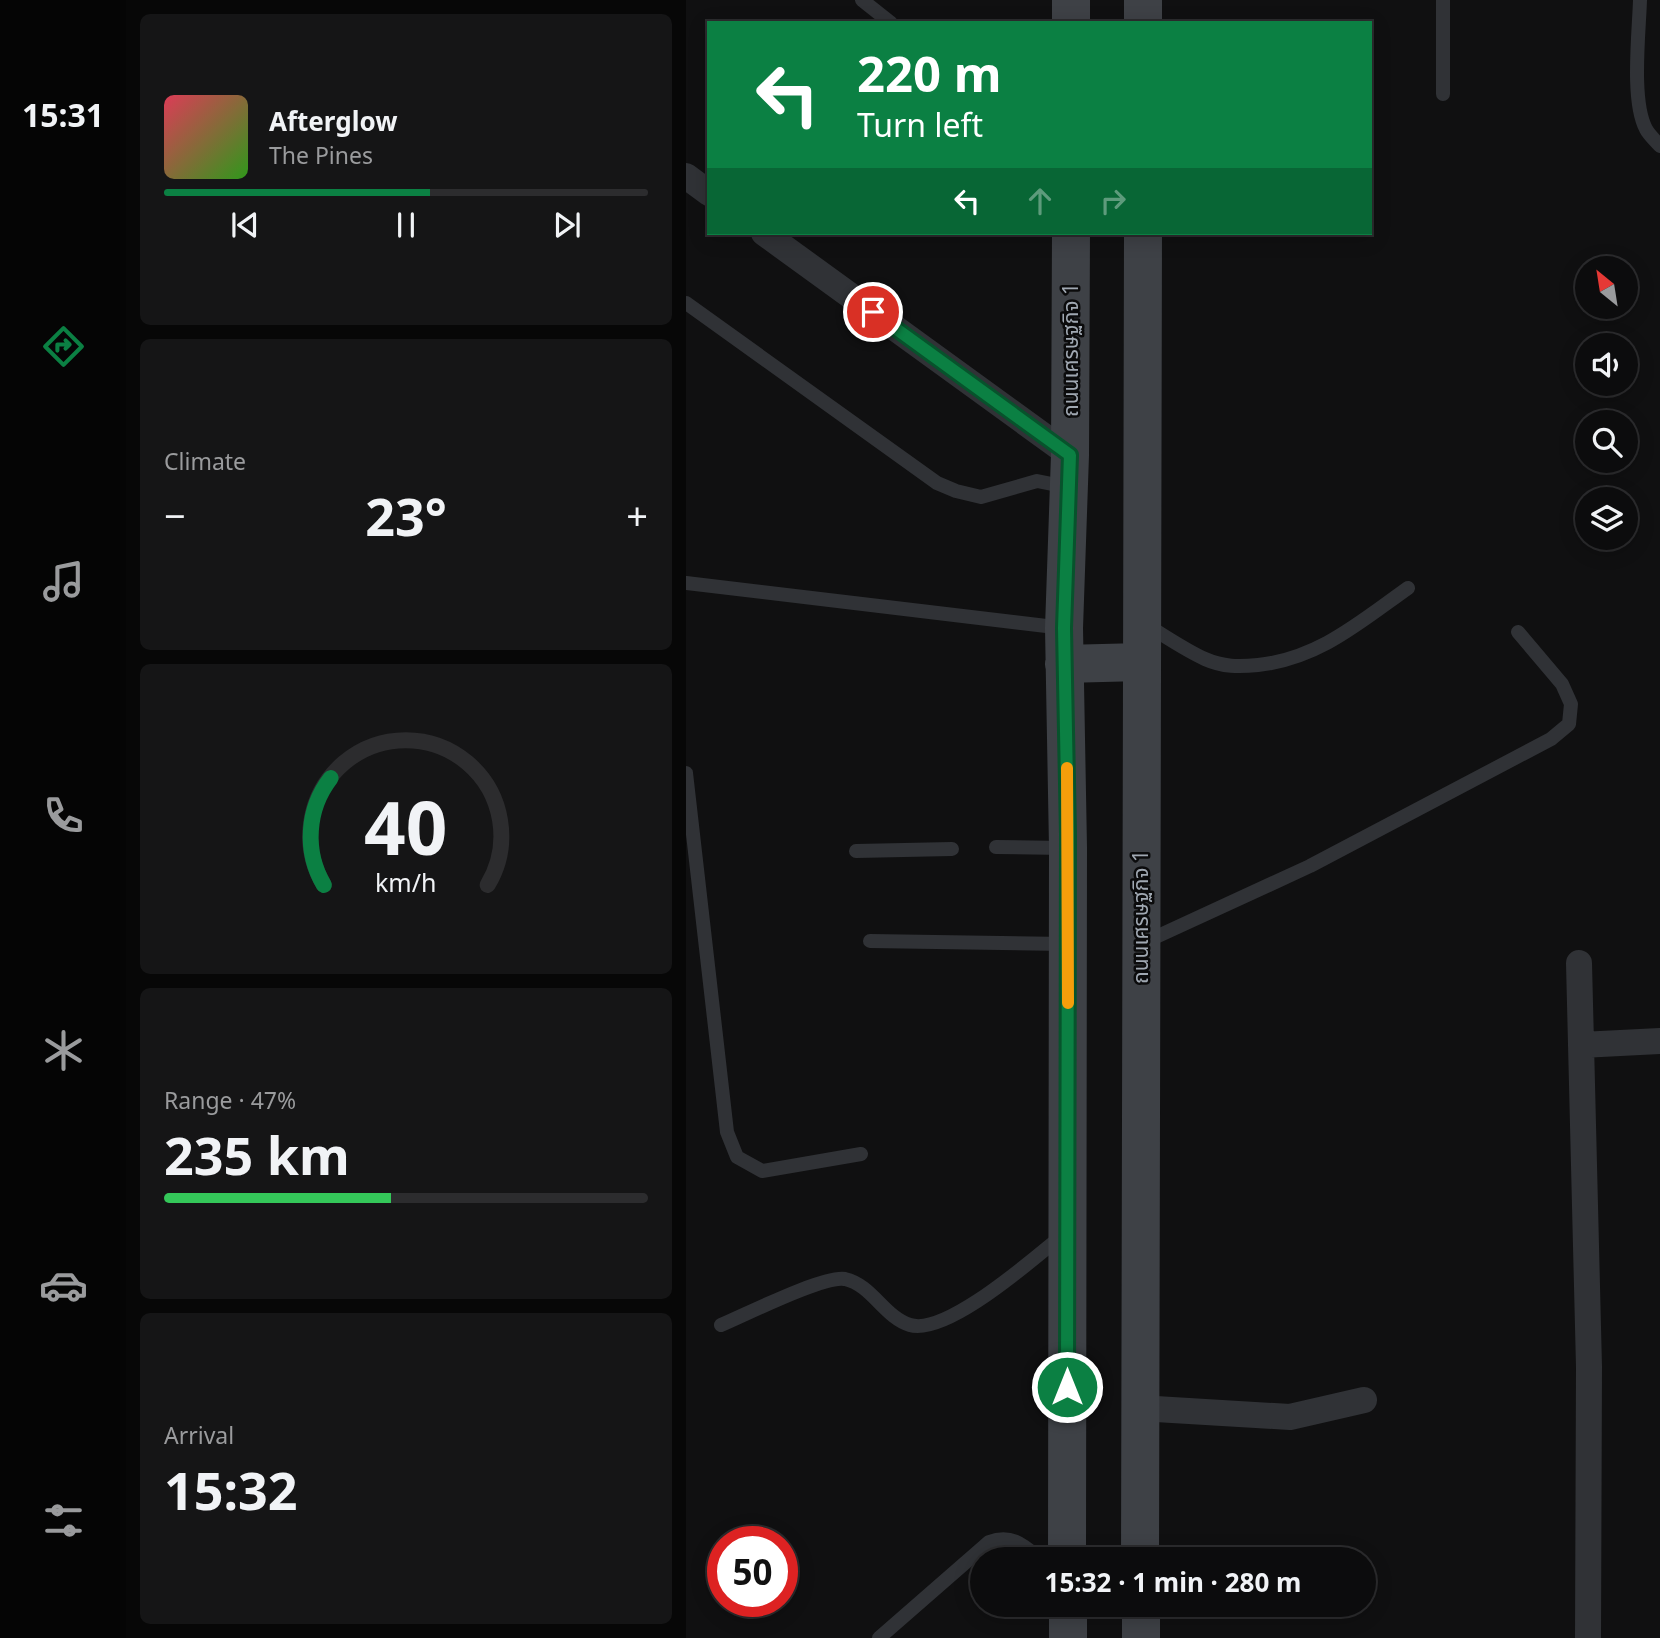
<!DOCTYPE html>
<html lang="en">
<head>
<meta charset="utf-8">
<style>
	:root { --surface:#0c0c0d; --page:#151516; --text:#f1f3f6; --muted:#9a9b9d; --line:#2c2c2e; --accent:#0b8043 }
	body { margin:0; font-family:"Noto Sans","Noto Sans Thai",sans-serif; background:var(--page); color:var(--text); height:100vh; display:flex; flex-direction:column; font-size:26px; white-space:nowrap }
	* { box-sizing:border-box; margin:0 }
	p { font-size:23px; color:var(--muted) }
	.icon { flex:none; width:38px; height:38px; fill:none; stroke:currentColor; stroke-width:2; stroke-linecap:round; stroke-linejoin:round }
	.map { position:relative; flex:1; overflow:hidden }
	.sheet { display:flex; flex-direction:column; gap:14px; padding:14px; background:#070707; width:560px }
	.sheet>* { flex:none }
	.guide { position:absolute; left:21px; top:21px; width:665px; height:214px; border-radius:0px; box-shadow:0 4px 18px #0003,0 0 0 2px var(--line); background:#0b8043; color:#fff; overflow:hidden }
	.needle { width:46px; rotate:330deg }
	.buttons { position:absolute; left:889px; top:256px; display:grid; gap:14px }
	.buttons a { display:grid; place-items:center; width:63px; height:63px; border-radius:50%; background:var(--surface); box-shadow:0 4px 18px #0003,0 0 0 2px var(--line); font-size:35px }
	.speed { position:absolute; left:21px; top:1526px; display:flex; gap:14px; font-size:35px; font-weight:700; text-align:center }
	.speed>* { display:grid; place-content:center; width:91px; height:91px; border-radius:50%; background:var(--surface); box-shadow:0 4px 18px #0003,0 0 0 2px var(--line); line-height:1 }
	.speed .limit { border:10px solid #d22; background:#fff; color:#111 }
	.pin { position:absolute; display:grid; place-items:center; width:60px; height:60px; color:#fff; margin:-30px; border:4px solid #fff; border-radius:50%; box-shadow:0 2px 7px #0007 }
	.me { position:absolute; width:77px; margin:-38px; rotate:0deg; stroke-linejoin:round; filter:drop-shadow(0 0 5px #0008) }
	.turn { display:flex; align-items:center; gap:24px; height:147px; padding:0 35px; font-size:32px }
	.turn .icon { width:91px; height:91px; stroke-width:2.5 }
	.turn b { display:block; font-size:49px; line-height:60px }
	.lanes { display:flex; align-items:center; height:66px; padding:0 35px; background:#0003; justify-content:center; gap:35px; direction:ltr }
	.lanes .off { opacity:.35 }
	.big { font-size:52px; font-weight:700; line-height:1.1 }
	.sheet .widget { flex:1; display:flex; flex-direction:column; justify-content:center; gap:10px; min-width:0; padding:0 24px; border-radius:10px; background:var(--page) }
	.sheet .dial { align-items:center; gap:0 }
	.dial svg { height:182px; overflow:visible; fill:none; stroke:var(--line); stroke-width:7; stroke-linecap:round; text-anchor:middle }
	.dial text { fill:var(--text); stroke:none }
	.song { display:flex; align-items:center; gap:21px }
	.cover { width:84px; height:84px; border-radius:10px; background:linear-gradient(135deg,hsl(350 70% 55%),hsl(110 70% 35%)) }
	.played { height:7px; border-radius:4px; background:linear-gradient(90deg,var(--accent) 55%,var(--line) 55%) }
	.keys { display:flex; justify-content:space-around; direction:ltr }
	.heat { display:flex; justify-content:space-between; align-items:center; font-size:38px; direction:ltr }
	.charge { height:10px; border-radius:5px; background:linear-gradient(90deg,#34c759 47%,var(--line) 0) }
	.trip { position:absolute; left:284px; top:1547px; width:406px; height:70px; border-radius:35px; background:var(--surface); box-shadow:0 4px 18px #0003,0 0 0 2px var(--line); font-weight:700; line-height:70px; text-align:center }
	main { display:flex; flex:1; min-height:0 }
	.tab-bar { display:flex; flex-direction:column; width:126px; justify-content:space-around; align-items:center; background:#050505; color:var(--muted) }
	.tab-bar .icon { width:49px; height:49px }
	.tab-bar .current { color:var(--accent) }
	.tab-bar b { font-size:32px; color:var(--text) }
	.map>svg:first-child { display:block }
</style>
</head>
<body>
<main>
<nav class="tab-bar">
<b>15:31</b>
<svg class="icon current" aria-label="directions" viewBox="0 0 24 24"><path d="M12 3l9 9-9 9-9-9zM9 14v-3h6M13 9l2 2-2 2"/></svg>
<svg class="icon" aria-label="music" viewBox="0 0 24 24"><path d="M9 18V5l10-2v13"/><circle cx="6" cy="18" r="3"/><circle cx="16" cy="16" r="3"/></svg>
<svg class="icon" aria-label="phone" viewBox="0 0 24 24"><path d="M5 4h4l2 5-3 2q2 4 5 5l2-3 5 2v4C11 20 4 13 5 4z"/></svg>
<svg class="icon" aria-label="climate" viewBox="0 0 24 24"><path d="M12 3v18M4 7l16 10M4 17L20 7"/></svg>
<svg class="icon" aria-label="car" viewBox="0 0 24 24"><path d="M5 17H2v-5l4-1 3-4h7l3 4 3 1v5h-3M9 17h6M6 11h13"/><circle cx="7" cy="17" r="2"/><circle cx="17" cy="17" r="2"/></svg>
<svg class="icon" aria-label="filters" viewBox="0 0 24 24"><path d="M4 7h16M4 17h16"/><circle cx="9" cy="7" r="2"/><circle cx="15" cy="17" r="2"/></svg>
</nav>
<section class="sheet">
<div class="widget">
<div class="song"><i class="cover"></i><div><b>Afterglow</b><p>The Pines</p></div></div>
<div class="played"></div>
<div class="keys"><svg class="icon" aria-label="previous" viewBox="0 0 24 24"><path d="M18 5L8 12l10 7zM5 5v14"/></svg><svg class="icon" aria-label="pause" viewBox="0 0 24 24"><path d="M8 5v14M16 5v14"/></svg><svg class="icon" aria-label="next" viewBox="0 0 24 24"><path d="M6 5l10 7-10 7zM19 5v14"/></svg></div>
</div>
<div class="widget"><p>Climate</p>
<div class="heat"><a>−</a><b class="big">23°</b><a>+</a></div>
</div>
<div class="widget dial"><svg viewBox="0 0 100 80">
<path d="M14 69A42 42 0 1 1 86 69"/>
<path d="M14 69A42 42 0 0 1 17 22" stroke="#0b8043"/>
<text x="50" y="56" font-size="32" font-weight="700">40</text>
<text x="50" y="72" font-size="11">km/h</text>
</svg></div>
<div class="widget"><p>Range · 47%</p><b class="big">235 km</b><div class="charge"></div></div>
<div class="widget"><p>Arrival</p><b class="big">15:32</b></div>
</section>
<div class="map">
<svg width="974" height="1638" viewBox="0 0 974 1638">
	<rect width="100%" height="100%" fill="#101011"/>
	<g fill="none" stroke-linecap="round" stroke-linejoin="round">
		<path stroke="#303236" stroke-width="14" d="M176,0L205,23
			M757,0V94
			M954,0C953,33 945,101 960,129C963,135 970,141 974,146
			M0,303L251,483L270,491L295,497L351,481L381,487
			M0,583L377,628
			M459,624C479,636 499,650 519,659C537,667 553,667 572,665C632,659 674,622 722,588
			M0,773L41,1132L51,1157L76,1171L175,1154
			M310,847L379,848
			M170,851L266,849
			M184,941L380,944
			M459,942L624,866L865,739L883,724L885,704L876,684L832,632
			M35,1325C59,1315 138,1275 159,1279C186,1285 198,1317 224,1325C261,1336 348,1258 377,1235
			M193,1638L303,1542C326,1534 337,1545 354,1559"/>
		<path stroke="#303236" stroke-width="26" d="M0,176L23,193
			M78,233L384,455
			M893,963L903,1367L902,1638
			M895,1045L974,1041
			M453,1408L604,1417L678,1400"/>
		<path stroke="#3e4146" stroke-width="38" d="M385,0V23
			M457,0V23
			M378,664L455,662
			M381,1559L382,848L378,628L384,455L385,233
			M454,1559L457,233
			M382,1605V1638
			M455,1605V1638"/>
	</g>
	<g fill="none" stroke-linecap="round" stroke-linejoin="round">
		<g stroke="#07532c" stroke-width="18">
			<path id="route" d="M187,312L384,455L378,628L382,834L381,1387"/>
		</g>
		<use href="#route" stroke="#0b8043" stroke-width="12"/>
		<path stroke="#f59e0b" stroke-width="12" d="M381,768L382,1003"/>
	</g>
	<g text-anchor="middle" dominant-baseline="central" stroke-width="5" stroke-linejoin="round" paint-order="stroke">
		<g font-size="21" fill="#a0a8b2" stroke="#0b0b0c">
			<text transform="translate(384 350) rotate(-90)">ถนนเศรษฐกิจ 1</text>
			<text transform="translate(454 917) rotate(-90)">ถนนเศรษฐกิจ 1</text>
		</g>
	</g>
</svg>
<div class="buttons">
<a><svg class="needle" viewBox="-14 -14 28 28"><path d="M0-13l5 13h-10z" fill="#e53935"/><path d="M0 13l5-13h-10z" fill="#9a9b9d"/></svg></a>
<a><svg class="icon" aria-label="sound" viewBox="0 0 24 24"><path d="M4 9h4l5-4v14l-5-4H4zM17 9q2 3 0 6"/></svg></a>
<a><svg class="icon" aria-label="search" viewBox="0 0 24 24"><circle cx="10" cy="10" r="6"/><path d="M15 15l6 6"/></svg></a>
<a><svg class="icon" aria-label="layers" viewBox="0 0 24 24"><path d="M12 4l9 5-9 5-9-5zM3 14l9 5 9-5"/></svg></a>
</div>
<div class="speed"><div class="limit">50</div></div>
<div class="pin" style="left:187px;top:312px;background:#d93025"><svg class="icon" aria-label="arrive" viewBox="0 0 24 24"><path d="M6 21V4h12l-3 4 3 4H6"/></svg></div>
<svg class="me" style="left:381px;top:1387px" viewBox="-20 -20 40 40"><circle r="17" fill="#0b8043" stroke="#fff" stroke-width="3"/><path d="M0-11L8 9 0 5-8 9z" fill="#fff"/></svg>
<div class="trip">15:32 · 1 min · 280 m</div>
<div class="guide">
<div class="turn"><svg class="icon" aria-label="left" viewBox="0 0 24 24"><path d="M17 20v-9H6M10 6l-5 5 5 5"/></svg><div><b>220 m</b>Turn left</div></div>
<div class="lanes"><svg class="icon" aria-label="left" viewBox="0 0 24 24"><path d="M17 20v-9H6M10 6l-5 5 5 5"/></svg><svg class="icon off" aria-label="ahead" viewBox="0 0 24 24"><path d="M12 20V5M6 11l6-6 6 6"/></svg><svg class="icon off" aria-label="right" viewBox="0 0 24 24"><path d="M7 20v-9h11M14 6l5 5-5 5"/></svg></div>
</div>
</div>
</main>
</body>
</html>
